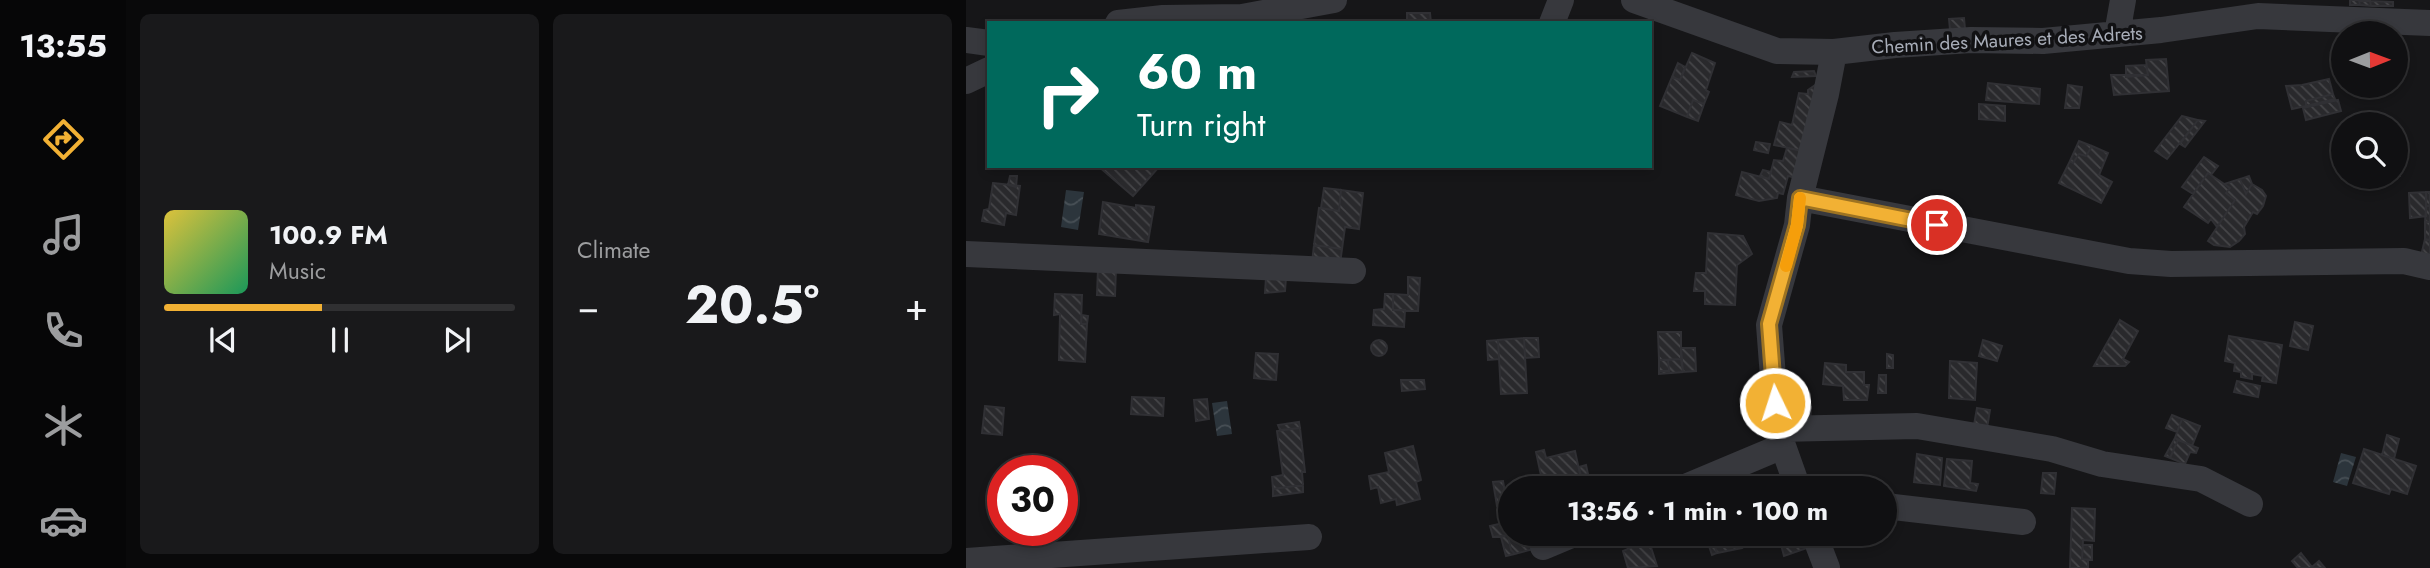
<!DOCTYPE html>
<html lang="en">
<head>
<meta charset="utf-8">
<style>
	:root { --surface:#101012; --page:#19191b; --text:#f1f3f6; --muted:#9c9d9f; --line:#303032; --accent:#f2b134 }
	body { margin:0; font-family:Jost,sans-serif; background:var(--page); color:var(--text); height:100vh; display:flex; flex-direction:column; font-size:26px; white-space:nowrap }
	* { box-sizing:border-box; margin:0 }
	p { font-size:23px; color:var(--muted) }
	.icon { flex:none; width:38px; height:38px; fill:none; stroke:currentColor; stroke-width:2; stroke-linecap:round; stroke-linejoin:round }
	.map { position:relative; flex:1; overflow:hidden }
	.side { display:flex; flex-direction:column; gap:14px; padding:14px; background:#09090a; width:840px }
	.side>* { flex:none }
	.banner { position:absolute; left:21px; top:21px; width:665px; height:147px; border-radius:0px; box-shadow:0 4px 10px #0003,0 0 0 2px var(--line); background:#00695c; color:#fff; overflow:hidden }
	.needle { width:46px; rotate:89deg }
	.buttons { position:absolute; left:1365px; top:21px; display:grid; gap:14px }
	.buttons a { display:grid; place-items:center; width:77px; height:77px; border-radius:50%; background:var(--surface); box-shadow:0 4px 10px #0003,0 0 0 2px var(--line); font-size:35px }
	.speed { position:absolute; left:21px; top:455px; display:flex; gap:14px; font-size:35px; font-weight:700; text-align:center }
	.speed>* { display:grid; place-content:center; width:91px; height:91px; border-radius:50%; background:var(--surface); box-shadow:0 4px 10px #0003,0 0 0 2px var(--line); line-height:1 }
	.speed .limit { border:10px solid #d22; background:#fff; color:#111 }
	.pin { position:absolute; display:grid; place-items:center; width:60px; height:60px; color:#fff; margin:-30px; border:4px solid #fff; border-radius:50%; box-shadow:0 2px 7px #0007 }
	.me { position:absolute; width:77px; margin:-38px; rotate:356deg; stroke-linejoin:round; filter:drop-shadow(0 0 5px #0008) }
	.turn { display:flex; align-items:center; gap:24px; height:147px; padding:0 35px; font-size:32px }
	.turn .icon { width:91px; height:91px; stroke-width:2.5 }
	.turn b { display:block; font-size:49px; line-height:60px }
	.big { font-size:52px; font-weight:700; line-height:1.1 }
	.side .tile { flex:1; display:flex; flex-direction:column; justify-content:center; gap:10px; min-width:0; padding:0 24px; border-radius:10px; background:var(--page) }
	.song { display:flex; align-items:center; gap:21px }
	.cover { width:84px; height:84px; border-radius:10px; background:linear-gradient(135deg,hsl(50 70% 55%),hsl(150 70% 35%)) }
	.played { height:7px; border-radius:4px; background:linear-gradient(90deg,var(--accent) 45%,var(--line) 45%) }
	.keys { display:flex; justify-content:space-around; direction:ltr }
	.heat { display:flex; justify-content:space-between; align-items:center; font-size:38px; direction:ltr }
	.side .tiles { flex:1; display:grid; gap:14px; grid-template-columns:repeat(2,1fr) }
	.trip { position:absolute; left:532px; top:476px; width:399px; height:70px; border-radius:35px; background:var(--surface); box-shadow:0 4px 10px #0003,0 0 0 2px var(--line); font-weight:700; line-height:70px; text-align:center }
	main { display:flex; flex:1; min-height:0 }
	.menu { display:flex; flex-direction:column; width:126px; justify-content:space-around; align-items:center; background:#060607; color:var(--muted) }
	.menu .icon { width:49px; height:49px }
	.menu .selected { color:var(--accent) }
	.menu b { font-size:32px; color:var(--text) }
	.map>svg:first-child { display:block }
</style>
</head>
<body>
<main>
<nav class="menu">
<b>13:55</b>
<svg class="icon selected" aria-label="directions" viewBox="0 0 24 24"><path d="M12 3l9 9-9 9-9-9zM9 14v-3h6M13 9l2 2-2 2"/></svg>
<svg class="icon" aria-label="music" viewBox="0 0 24 24"><path d="M9 18V5l10-2v13"/><circle cx="6" cy="18" r="3"/><circle cx="16" cy="16" r="3"/></svg>
<svg class="icon" aria-label="phone" viewBox="0 0 24 24"><path d="M5 4h4l2 5-3 2q2 4 5 5l2-3 5 2v4C11 20 4 13 5 4z"/></svg>
<svg class="icon" aria-label="climate" viewBox="0 0 24 24"><path d="M12 3v18M4 7l16 10M4 17L20 7"/></svg>
<svg class="icon" aria-label="car" viewBox="0 0 24 24"><path d="M5 17H2v-5l4-1 3-4h7l3 4 3 1v5h-3M9 17h6M6 11h13"/><circle cx="7" cy="17" r="2"/><circle cx="17" cy="17" r="2"/></svg>
</nav>
<section class="side">
<div class="tiles">
<div class="tile">
<div class="song"><i class="cover"></i><div><b>100.9 FM</b><p>Music</p></div></div>
<div class="played"></div>
<div class="keys"><svg class="icon" aria-label="previous" viewBox="0 0 24 24"><path d="M18 5L8 12l10 7zM5 5v14"/></svg><svg class="icon" aria-label="pause" viewBox="0 0 24 24"><path d="M8 5v14M16 5v14"/></svg><svg class="icon" aria-label="next" viewBox="0 0 24 24"><path d="M6 5l10 7-10 7zM19 5v14"/></svg></div>
</div>
<div class="tile"><p>Climate</p>
<div class="heat"><a>−</a><b class="big">20.5°</b><a>+</a></div>
</div>
</div>
</section>
<div class="map">
<svg width="1464" height="568" viewBox="0 0 1464 568">
	<defs>
		<pattern id="water-waves" width="16" height="10" patternUnits="userSpaceOnUse" patternTransform="scale(1.75)"><rect width="16" height="10" fill="#2c353c"/><path d="M0 5q4-4 8 0t8 0" fill="none" stroke="#485056"/></pattern>
		<pattern id="building-back-hatch" width="6" height="6" patternUnits="userSpaceOnUse" patternTransform="scale(1.75)"><rect width="6" height="6" fill="#29292c"/><path d="M-1 5l2 2M0 0l6 6M5-1l2 2" fill="none" stroke="#454548"/></pattern>
	</defs>
	<rect width="100%" height="100%" fill="#161618"/>
	<path fill="url(#water-waves)" d="M100,190L118,192L112,230L95,227Z
		M261,401L266,434L251,436L246,403Z
		M1375,453L1390,457L1381,486L1367,482Z"/>
	<path fill="url(#building-back-hatch)" stroke="#303034" stroke-width="2" d="M1384,0H1405L1393,1L1394,5H1384Z
		M1393,1H1404L1405,6L1394,5Z
		M1404,1L1427,2V6H1405Z
		M441,13H464L465,23H441Z
		M998,18L999,29L984,30L983,19Z
		M726,53L749,63L740,90L743,92L738,104L727,100L721,117L694,106L706,77L714,80Z
		M1200,59L1203,91L1148,95L1145,75H1182L1180,60Z
		M712,63L719,67L714,80L706,77Z
		M1180,65L1182,75L1160,77V66Z
		M848,71L850,76L826,77L828,72Z
		M1363,79L1367,94L1340,101V106L1326,109L1320,86L1336,85Z
		M852,83L837,151L808,145L814,122L826,125L833,93L842,94V90Z
		M1022,83L1074,89L1073,104L1020,100Z
		M1102,85L1116,87L1113,108H1099Z
		M1367,94L1369,99L1340,106V101Z
		M727,100L738,104L732,121L721,117Z
		M1372,100L1375,111L1340,120L1337,108Z
		M1013,104L1039,106V121L1013,119Z
		M1216,116L1232,120L1201,159L1189,151Z
		M1232,120L1239,121L1219,147L1214,144Z
		M1113,141L1126,146L1120,156L1113,154L1107,163L1104,161Z
		M790,142L804,144L802,153L788,150Z
		M1126,146L1142,153L1133,175L1146,182L1135,203L1093,183L1104,161L1107,163L1113,154L1120,156Z
		M821,148L837,151L831,178L822,176L817,194L812,193L811,198L793,201L770,195L776,172L803,179L808,160L817,161Z
		M1238,157L1252,166L1245,175L1242,173L1227,194L1216,187Z
		M1430,161H1432L1434,176L1421,179L1420,177H1430Z
		M132,166H191L192,168L167,196Z
		M797,170L805,172L803,179L794,176Z
		M1242,173L1264,188L1260,193L1269,200L1251,227L1245,219L1242,223L1218,207Z
		M44,176H51L50,187L42,185Z
		M1283,176L1286,184L1280,194L1274,179Z
		M1274,179L1280,194L1286,184L1296,190L1300,196L1297,206L1291,214L1287,212L1278,227L1279,234L1273,241L1264,247L1248,245L1242,241L1269,200L1260,193L1264,188L1258,184Z
		M27,183L54,186L50,215L40,213L38,225L16,221L18,210L23,209Z
		M358,188L375,190L373,211L355,208Z
		M375,190L397,193L393,229L379,227L376,249L348,245L353,208L373,211Z
		M1460,192V216L1444,218L1443,193Z
		M1460,192H1464V206H1460Z
		M137,202L170,208V205L188,207L182,242L133,234Z
		M1460,206H1464V222H1459Z
		M1459,222H1464V240L1459,239Z
		M742,233L777,236L786,254L771,265L769,305L739,304V291H728L730,273H740Z
		M1459,239L1464,240V262L1454,260Z
		M348,245L376,249L374,264L346,263Z
		M132,268H150L149,296L131,295Z
		M300,277L320,278L319,291L299,293Z
		M442,277L454,278L452,311L427,310V294L442,295Z
		M89,294L116,295L115,324H121L119,362L93,360L94,314L88,315Z
		M419,294H427V310H439L438,327L407,325L408,310L418,309Z
		M116,315L122,316L121,324H115Z
		M1154,320L1172,331L1157,359L1163,362L1159,366H1128Z
		M1329,322L1347,326L1342,350L1324,346Z
		M692,332H715V359L693,360Z
		M1263,336L1316,345L1310,383L1296,381L1297,376L1286,374V379L1275,377V372L1268,371L1269,363L1259,361Z
		M558,338L561,393L535,394L532,340Z
		M558,338H572L573,357L559,358Z
		M405 348a8 8 0 1 1 16 0a8 8 0 1 1-16 0Z
		M532,340L533,359L522,360L521,341Z
		M1017,340L1036,346L1031,361L1013,356Z
		M715,348H729L730,371L717,372Z
		M290,353L312,354L310,380L288,378Z
		M921,354L927,355V368H921Z
		M715,359L717,372L693,374V371H703L702,360Z
		M693,360H702L703,371H693Z
		M984,361L1011,363L1009,400L983,398Z
		M859,363L880,365V372H898V385H903L901,400H878L877,386L857,384Z
		M913,375H920V393H912Z
		M435,380H458L459,389L436,391Z
		M1271,381L1294,386L1292,397L1268,392Z
		M166,397L198,398L197,416L165,414Z
		M241,399L243,419L230,421L228,400Z
		M19,406L38,408L36,435L16,433Z
		M845,407L844,423L828,424L827,408Z
		M1011,408L1024,410L1021,428L1008,425Z
		M1206,415L1216,419L1211,432L1200,428Z
		M1216,419L1234,426L1226,446L1209,438Z
		M333,422L334,428L314,430L312,425Z
		M334,428L339,472H336L337,485L307,489L306,477L317,475L311,431Z
		M1421,435L1433,439L1428,459L1416,455Z
		M1209,438L1212,440L1204,458L1199,456Z
		M1212,440L1232,448L1230,453L1224,452L1219,464L1204,458Z
		M447,446L455,480L450,482L454,499L431,505L430,499L415,503L412,487L405,489L403,476L423,472L419,453Z
		M1398,449L1450,466L1441,494L1425,489L1423,494L1387,483Z
		M578,450L580,458L609,451L617,488H585L584,484L577,485L570,452Z
		M951,454L976,458L974,485L948,482Z
		M981,459L1006,461L1004,483L1012,484L1010,491L978,486Z
		M620,465L622,474L615,476L613,467Z
		M1077,473H1090L1088,494L1075,493Z
		M537,481L541,505L531,506L527,482Z
		M337,485V492L307,496V489Z
		M1106,508L1129,509L1128,541L1117,540L1116,559L1122,560V568H1104Z
		M544,515V534H563L567,549L549,554L545,550L542,535L527,537L524,526L542,522L541,516Z
		M665,534H676L680,542L683,541L691,566L662,568L657,551L664,548L661,535Z
		M739,534H745L751,553L746,555Z
		M745,534H769L776,548L751,553Z
		M837,534L844,547L818,556L814,541Z
		M542,535L545,550L549,554L540,556L535,537Z
		M1117,545H1126V560L1116,559Z
		M1335,553L1346,567L1353,561L1359,568H1332L1326,561Z"/>
	<g fill="none" stroke-linecap="round" stroke-linejoin="round">
		<path stroke="#37383d" stroke-width="26" d="M668,0L811,51L868,52L929,45L1005,40L1077,41L1195,30L1292,16L1464,23
			M152,23L197,18L276,17L368,0
			M586,23L595,0
			M1151,34L1157,0
			M0,40L23,43
			M0,81L23,70
			M834,198L1163,261L1205,264L1438,261L1464,267
			M0,254L387,271
			M811,429L951,426L1086,449L1136,464L1235,479L1284,504
			M717,488L817,446
			M832,488L811,429L803,325L831,225L834,198L860,94L868,52
			M919,506L1057,522
			M848,534L861,568
			M577,547L608,534
			M0,561L343,537"/>
	</g>
	<g fill="none" stroke-linecap="round" stroke-linejoin="round">
		<g stroke="#9d7322" stroke-width="18">
			<path id="route" d="M809,403L803,324L831,225L834,198L971,225"/>
		</g>
		<use href="#route" stroke="#f2b134" stroke-width="12"/>
		<path stroke="#f59e0b" stroke-width="12" d="M820,266L831,225L834,198"/>
	</g>
	<g text-anchor="middle" dominant-baseline="central" stroke-width="7" stroke-linejoin="round" paint-order="stroke">
		<g font-size="19" fill="#a8adb8" stroke="#111113">
			<text transform="translate(1041 40) rotate(-3)">Chemin des Maures et des Adrets</text>
		</g>
	</g>
</svg>
<div class="buttons">
<a><svg class="needle" viewBox="-14 -14 28 28"><path d="M0-13l5 13h-10z" fill="#e53935"/><path d="M0 13l5-13h-10z" fill="#9c9d9f"/></svg></a>
<a><svg class="icon" aria-label="search" viewBox="0 0 24 24"><circle cx="10" cy="10" r="6"/><path d="M15 15l6 6"/></svg></a>
</div>
<div class="speed"><div class="limit">30</div></div>
<div class="pin" style="left:971px;top:225px;background:#d93025"><svg class="icon" aria-label="arrive" viewBox="0 0 24 24"><path d="M6 21V4h12l-3 4 3 4H6"/></svg></div>
<svg class="me" style="left:809px;top:403px" viewBox="-20 -20 40 40"><circle r="17" fill="#f2b134" stroke="#fff" stroke-width="3"/><path d="M0-11L8 9 0 5-8 9z" fill="#fff"/></svg>
<div class="trip">13:56 · 1 min · 100 m</div>
<div class="banner">
<div class="turn"><svg class="icon" aria-label="right" viewBox="0 0 24 24"><path d="M7 20v-9h11M14 6l5 5-5 5"/></svg><div><b>60 m</b>Turn right</div></div>
</div>
</div>
</main>
</body>
</html>
